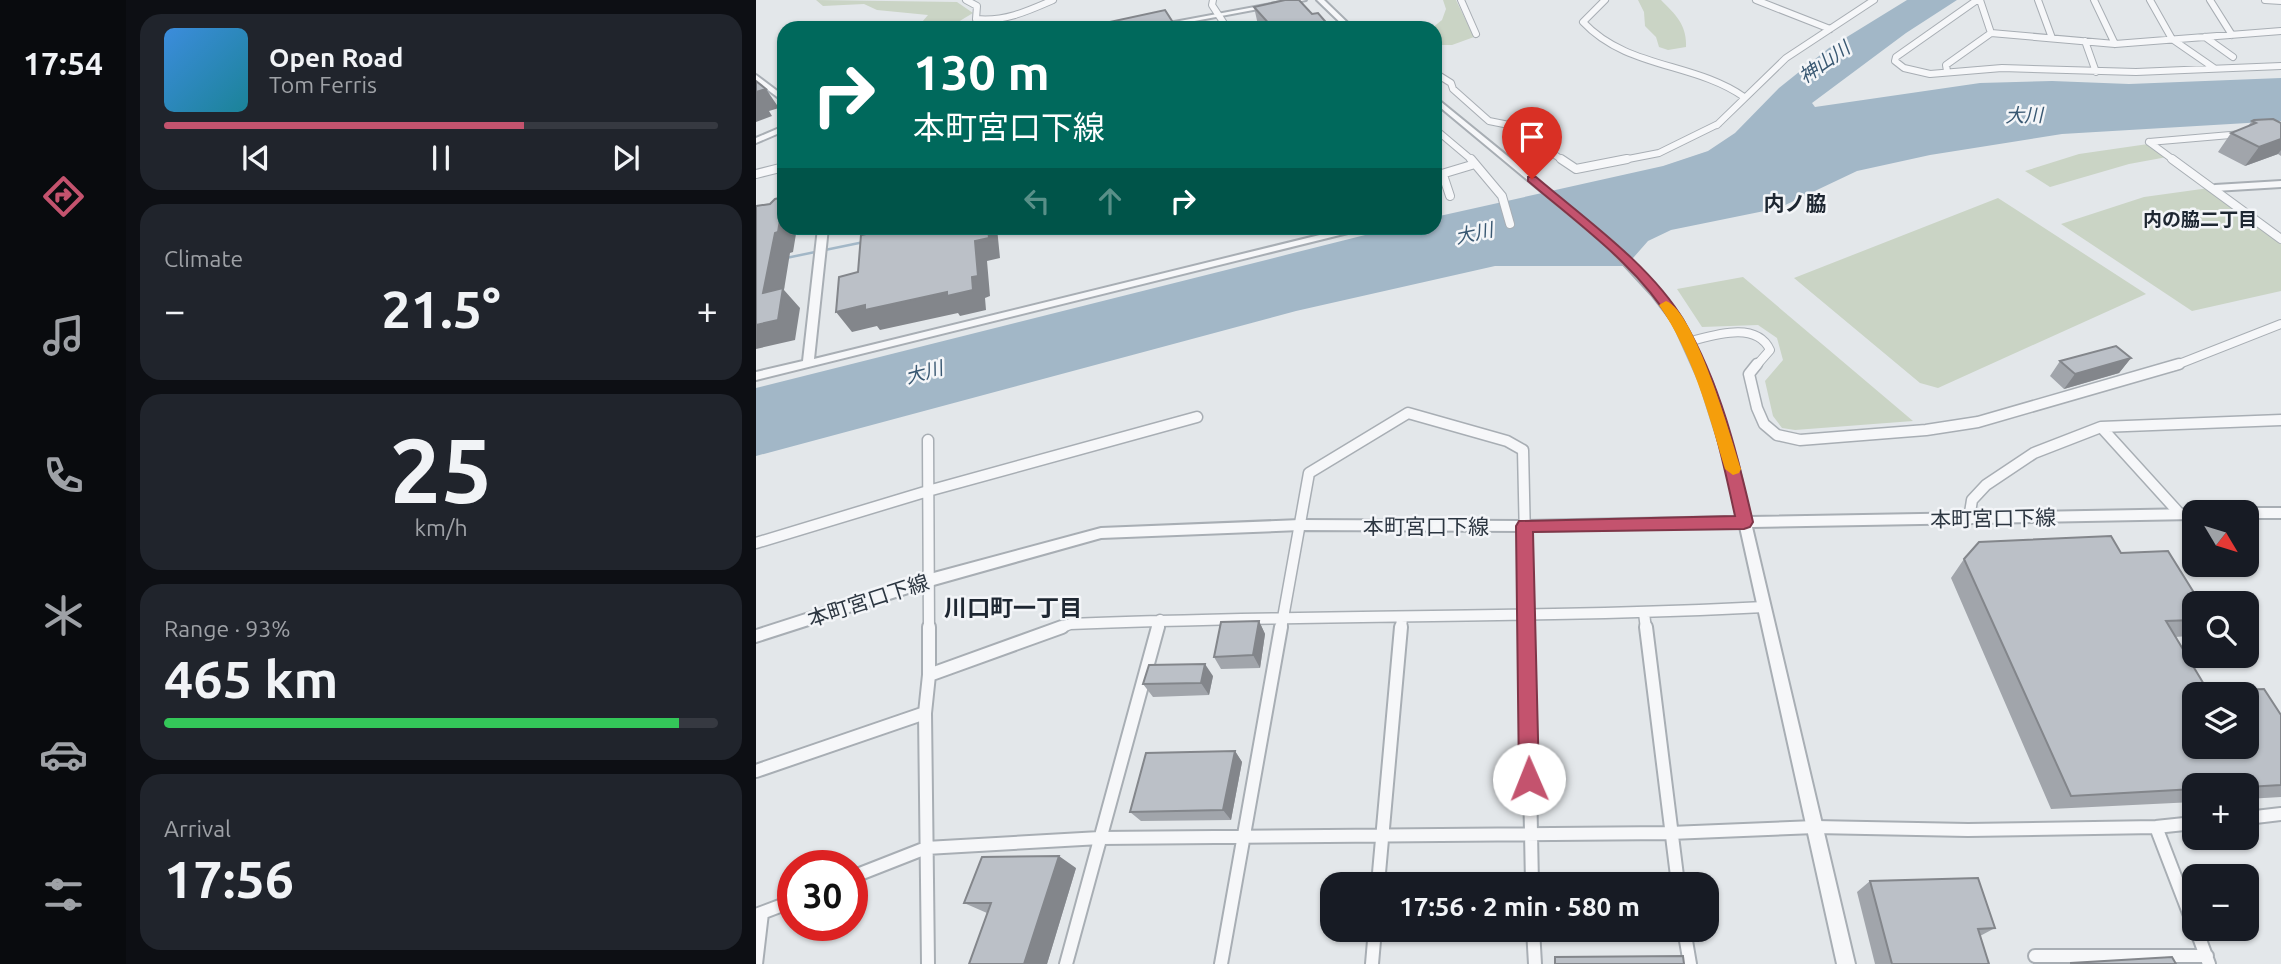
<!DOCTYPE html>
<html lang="en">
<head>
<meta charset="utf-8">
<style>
	:root { --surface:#171b24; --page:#20242c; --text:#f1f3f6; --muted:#9ea1a6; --line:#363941; --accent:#c4536e }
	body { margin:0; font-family:Ubuntu,"Noto Sans JP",sans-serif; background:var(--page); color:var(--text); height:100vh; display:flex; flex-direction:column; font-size:26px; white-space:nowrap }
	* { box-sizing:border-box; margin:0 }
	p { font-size:23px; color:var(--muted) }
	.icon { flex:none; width:38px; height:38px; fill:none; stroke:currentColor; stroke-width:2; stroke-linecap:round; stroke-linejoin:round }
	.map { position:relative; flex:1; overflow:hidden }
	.sheet { display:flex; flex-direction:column; gap:14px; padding:14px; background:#0d0f14; width:630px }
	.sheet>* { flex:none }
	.hud { position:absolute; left:21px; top:21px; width:665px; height:214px; border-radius:21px; box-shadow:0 2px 5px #0004; background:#00695c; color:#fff; overflow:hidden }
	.needle { width:46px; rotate:128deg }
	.tools { position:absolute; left:1426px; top:500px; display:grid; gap:14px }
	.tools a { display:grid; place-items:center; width:77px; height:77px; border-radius:14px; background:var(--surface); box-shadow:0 2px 5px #0004; font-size:35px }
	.speed { position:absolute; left:21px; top:850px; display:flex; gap:14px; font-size:35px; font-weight:700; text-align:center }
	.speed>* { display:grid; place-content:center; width:91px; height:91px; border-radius:50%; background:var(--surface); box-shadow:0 2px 5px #0004; line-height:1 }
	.speed .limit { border:10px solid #d22; background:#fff; color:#111 }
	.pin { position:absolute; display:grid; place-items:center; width:60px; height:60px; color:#fff; margin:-72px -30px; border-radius:50% 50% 50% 0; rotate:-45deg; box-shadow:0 0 7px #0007 }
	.pin .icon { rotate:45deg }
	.me { position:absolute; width:77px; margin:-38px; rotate:359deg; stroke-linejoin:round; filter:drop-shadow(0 0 5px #0008) }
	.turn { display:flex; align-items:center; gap:24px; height:147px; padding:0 21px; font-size:32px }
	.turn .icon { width:91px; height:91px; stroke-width:2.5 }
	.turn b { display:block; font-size:49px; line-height:60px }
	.lanes { display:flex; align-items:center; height:66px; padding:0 21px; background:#0003; justify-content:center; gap:35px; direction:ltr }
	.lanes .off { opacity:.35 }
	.big { font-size:52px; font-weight:700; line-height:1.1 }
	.sheet .card { flex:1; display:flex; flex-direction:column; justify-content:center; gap:10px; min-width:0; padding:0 24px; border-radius:21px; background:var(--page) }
	.sheet .dial { align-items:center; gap:0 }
	.dial b { font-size:91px; line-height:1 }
	.song { display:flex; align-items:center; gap:21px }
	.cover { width:84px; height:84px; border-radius:10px; background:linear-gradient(135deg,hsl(210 70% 55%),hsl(190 70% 35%)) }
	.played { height:7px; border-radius:4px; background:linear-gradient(90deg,var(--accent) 65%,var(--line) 65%) }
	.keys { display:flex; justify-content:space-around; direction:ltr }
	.heat { display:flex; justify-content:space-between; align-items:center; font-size:38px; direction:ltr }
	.charge { height:10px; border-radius:5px; background:linear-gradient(90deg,#34c759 93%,var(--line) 0) }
	.trip { position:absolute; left:564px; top:872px; width:399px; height:70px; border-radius:21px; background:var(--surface); box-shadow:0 2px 5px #0004; font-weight:700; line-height:70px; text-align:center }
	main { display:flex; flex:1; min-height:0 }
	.menu { display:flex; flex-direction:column; width:126px; justify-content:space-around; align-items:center; background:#090b0e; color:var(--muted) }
	.menu .icon { width:49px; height:49px }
	.menu .active { color:var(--accent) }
	.menu b { font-size:32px; color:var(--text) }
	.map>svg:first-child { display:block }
</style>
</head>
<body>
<main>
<nav class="menu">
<b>17:54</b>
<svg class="icon active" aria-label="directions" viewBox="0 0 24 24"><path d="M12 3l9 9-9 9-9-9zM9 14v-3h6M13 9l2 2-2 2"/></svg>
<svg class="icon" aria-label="music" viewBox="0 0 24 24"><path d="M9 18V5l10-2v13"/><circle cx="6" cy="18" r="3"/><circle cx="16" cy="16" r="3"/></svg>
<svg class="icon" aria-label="phone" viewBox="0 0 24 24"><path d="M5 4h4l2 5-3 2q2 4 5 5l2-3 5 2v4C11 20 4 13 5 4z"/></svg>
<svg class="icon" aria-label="climate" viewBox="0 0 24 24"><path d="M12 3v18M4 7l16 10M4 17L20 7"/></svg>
<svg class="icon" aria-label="car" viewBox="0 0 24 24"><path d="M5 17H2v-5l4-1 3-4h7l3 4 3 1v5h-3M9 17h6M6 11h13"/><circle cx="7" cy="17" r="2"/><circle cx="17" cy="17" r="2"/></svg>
<svg class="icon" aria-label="filters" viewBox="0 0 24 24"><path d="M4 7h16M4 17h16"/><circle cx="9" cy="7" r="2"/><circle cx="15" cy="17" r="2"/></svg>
</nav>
<section class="sheet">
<div class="card">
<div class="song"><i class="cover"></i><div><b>Open Road</b><p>Tom Ferris</p></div></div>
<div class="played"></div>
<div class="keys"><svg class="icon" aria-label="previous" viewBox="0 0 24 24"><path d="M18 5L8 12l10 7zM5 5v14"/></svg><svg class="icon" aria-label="pause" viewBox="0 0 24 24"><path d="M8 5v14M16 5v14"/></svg><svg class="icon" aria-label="next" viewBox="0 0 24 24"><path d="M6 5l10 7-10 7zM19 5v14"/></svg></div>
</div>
<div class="card"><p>Climate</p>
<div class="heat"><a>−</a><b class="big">21.5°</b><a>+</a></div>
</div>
<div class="card dial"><b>25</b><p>km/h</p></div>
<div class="card"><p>Range · 93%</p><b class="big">465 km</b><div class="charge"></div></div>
<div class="card"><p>Arrival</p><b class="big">17:56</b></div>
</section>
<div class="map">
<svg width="1525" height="964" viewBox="0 0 1525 964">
	<rect width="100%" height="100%" fill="#e3e7ea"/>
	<path fill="#cad4c5" d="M60,0L201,2L217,13L192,28H161L172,15L121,10L108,4L67,6Z
		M687,0H700L718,37L696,45H679V28H676L686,20L690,9Z
		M882,0H905C920,15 931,25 930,47L912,50L903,47L900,37L889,26L888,12Z
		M1392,144L1411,157L1373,164L1294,187L1269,171L1323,154Z
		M1453,188L1525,244V291L1436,311L1305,224L1388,197Z
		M1242,198L1390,294L1182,388L1164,383L1038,278Z
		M987,277L1157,421L1039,430L1026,428L1017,416L1009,381L1027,360L1021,338L1002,325L946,327L921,289Z"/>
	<path fill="#a2b7c7" d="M1151,0H1201L1150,33L1056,103L1059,107L1224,83L1296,81L1373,84L1525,78V121L1306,134L1174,155L1101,171L1023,208L915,230L892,241L870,266H739L540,311L0,456V388L637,228H679V217L907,166L952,151L979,133L1023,88L1073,48Z"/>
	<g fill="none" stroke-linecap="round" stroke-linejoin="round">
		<path stroke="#a2b7c7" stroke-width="2.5" d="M30,258L108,242"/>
		<g stroke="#a8aeb4" stroke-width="8">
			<path id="minor-far3" d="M210,0L221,6L220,19C248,22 272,11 297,0
				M457,0L456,5L471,28
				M705,0L720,34
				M849,0L827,22C871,69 938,62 988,97
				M1000,0L1074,29
				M1221,0L1140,57L1139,61L1148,68L1174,74L1246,68L1380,72L1525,66
				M1282,0L1296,38
				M1338,0L1359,44
				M1394,0L1416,39L1458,68
				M1454,0L1476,35
				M1509,0L1525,1
				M1235,33L1359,44L1525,31
				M1449,37L1477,57
				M1329,41L1340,72
				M1191,71L1190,65L1235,33L1224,0
				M679,73L695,83L697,89L733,121L753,125L808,161
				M961,125L1030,58L1118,0
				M679,129L717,161
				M1393,142L1419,161
				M1393,142L1486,134
				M862,161L903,153L962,124"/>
		</g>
		<g stroke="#a8aeb4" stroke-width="10">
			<path id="minor-far2" d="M715,159L746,196L754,224
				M805,159L820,169L871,159
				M1416,159L1525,239
				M0,174L28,167
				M687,175L694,196
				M679,176L719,164
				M931,342C956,336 1000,320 1014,350L1000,366
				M1418,366L1525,324"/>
		</g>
		<g stroke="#a8aeb4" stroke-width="13">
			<path id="minor-far1" d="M1001,364L993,374L1001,408L1008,424L1021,435L1044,440L1170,430L1222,422L1423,364
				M1345,427L1424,514
				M172,440L173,629
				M1213,519L1216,500L1230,485L1278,453L1345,427L1525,420
				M0,543L172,491L441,417
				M888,613L890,629
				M301,629L314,624C545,614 777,619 1008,607
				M402,629L404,620
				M525,629L553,473L652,413L751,441L767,450L771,629
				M645,629L646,617"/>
		</g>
		<g stroke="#a8aeb4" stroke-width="16">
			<path id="minor" d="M771,627L776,884
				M890,627L922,884
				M173,675L306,627
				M0,771L169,713
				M1491,818L1525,814
				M1400,827L1438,926
				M96,877L170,848L344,838L914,833L1059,827L1212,830L1400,827L1438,823
				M622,884L645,627
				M0,915L37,901
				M777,929L779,964
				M928,929L934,964
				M1440,929L1453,964
				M1279,956H1451
				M0,964L6,913
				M172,964L169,713L173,675V627
				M310,964L402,627
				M465,964L525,627
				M616,964L619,929"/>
		</g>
		<g stroke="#a8aeb4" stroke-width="4">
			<path id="tertiary" d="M536,0H550L401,28H386Z
				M561,0H568L597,28H590Z
				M0,75L28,96V102L0,81Z
				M679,97L857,242L905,292L926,319L956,382L981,461L994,517L1438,509L1444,513H1438V519L996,527L1099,964H1081L984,527L769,531L544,530L345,538L174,586L0,642V630L174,574L345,528L544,520L769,521L981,517L969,461L944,382L917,322L897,296L851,246L679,103Z
				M28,126V131L0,143V138Z
				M1525,181V187L1459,191L1455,188L1459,185Z
				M62,228H72L58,359L592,228H606L604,230L0,380V372L47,361Z
				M1491,508H1525V518H1491V513H1485L1487,509Z"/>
		</g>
		<use href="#minor-far3" stroke="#f6f7f9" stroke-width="6"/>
		<use href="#minor-far2" stroke="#f6f7f9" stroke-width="8"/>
		<use href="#minor-far1" stroke="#f6f7f9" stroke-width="10"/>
		<use href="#minor" stroke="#f6f7f9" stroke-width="12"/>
		<use href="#tertiary" fill="#f6f7f9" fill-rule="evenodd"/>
	</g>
	<path fill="#a1a5ab" d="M498,7L556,14L575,28H505L502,25Z
		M1496,121L1525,123V156L1522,154L1489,166L1462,152L1475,133L1492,126Z
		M1375,358L1363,373L1308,389L1294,376L1304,361Z
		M1365,553L1438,604V632L1433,636L1419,637L1452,691L1525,715V797L1491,799V786H1438V802L1295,809L1195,578L1208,559Z
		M503,621L509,634L504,668L465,669L458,657Z
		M457,676L453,695L397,697L387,684Z
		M479,751L486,762L475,820L385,821L374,812Z
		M320,868L291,964H213L231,913L208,903Z
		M1114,881L1239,928L1224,936L1233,964H1119L1101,892Z"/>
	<path fill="#83868b" d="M10,89L23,108L13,111L16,116L0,122V92Z
		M1525,139V150L1522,154L1489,166L1503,147Z
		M28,197V228H41L37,252L34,253L28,290L44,308L39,340L0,349V325L19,233Z
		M78,228H96L81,231Z
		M232,228H241L244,258L231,261L234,296L229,298L230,310L204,316L202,313L124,330L121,326L96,332L80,312L216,277L219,241Z
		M1375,358L1363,373L1308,389L1319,374Z
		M503,621L509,634L504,668L497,655Z
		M449,664L457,676L453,695L445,683Z
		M479,751L486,762L475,820L467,810Z
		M303,856L320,868L291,964H268Z"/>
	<path fill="#bbc0c7" stroke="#83868b" stroke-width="2" fill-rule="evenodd" d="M529,0H543L556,14L562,13L575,28H517L498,7Z
		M409,10L418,24L436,23L439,28H326Z
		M0,81L10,89L0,92Z
		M1517,119L1525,123V139L1503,147L1475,133L1500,123L1496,121L1498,120Z
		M28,197L22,232L19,233L7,293L27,288L22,320L0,325V206L14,204L19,199Z
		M140,228H232L233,238L219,241L222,276L216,277L217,290L191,296V292L109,310V305L80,312L83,277L102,272L105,235Z
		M1360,346L1375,358L1319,374L1304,361Z
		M1355,536L1365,553L1412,551L1445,604H1438V620L1410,621L1452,691L1508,689L1525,715V785L1491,787L1438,786V789L1315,796L1208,559L1223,542ZM1438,695H1491V747H1438Z
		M503,621L497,655L458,657L465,622Z
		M449,664L445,683L387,684L393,665Z
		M479,751L467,810L374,812L390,753Z
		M303,856L268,964H213L235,903H208L226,857Z
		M1222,878L1239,928L1222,929L1233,964H1136L1114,881Z
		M927,956L928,964H799V957Z
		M1416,957L1420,964H1315V963Z"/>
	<path fill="#c4536e" stroke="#7f3648" stroke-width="2" d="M772,177H780C828,218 896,266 928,321C964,383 981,453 997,522L994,527L988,529L777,532L783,779L780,786L773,789L766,786L763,779L760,526L763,521L979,516C965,451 950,381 916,323C882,266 822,224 772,181Z"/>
	<path fill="#f59e0b" d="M910,301C939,311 975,438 985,469L983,473L977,475L969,469C952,412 937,355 903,305Z"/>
	<g text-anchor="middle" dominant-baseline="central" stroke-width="5" stroke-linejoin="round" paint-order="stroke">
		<g font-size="19" font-style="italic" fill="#395872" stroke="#f3f5f8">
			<text transform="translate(1068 62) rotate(-35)">神山川</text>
			<text transform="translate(1268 115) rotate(-1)">大川</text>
			<text transform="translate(718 233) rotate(-12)">大川</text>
			<text transform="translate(168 372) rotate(-15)">大川</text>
		</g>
		<g font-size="19" font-weight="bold" fill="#1e2732" stroke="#f3f5f8">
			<text x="1444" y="219">内の脇二丁目</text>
		</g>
		<g font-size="21" font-weight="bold" fill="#1e2732" stroke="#f3f5f8">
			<text x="1039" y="203">内ノ脇</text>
		</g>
		<g font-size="21" fill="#2c3641" stroke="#f3f5f8">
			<text transform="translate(1237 518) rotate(-1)">本町宮口下線</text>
			<text x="670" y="526">本町宮口下線</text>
			<text transform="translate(112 600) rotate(-18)">本町宮口下線</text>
		</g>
		<g font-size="23" font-weight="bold" fill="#1e2732" stroke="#f3f5f8">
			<text x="257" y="607">川口町一丁目</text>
		</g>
	</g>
</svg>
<div class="tools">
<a><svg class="needle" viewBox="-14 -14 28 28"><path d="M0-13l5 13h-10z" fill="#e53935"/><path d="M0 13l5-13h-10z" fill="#9ea1a6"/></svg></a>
<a><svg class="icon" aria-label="search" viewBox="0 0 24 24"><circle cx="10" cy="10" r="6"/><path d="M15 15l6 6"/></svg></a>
<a><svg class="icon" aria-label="layers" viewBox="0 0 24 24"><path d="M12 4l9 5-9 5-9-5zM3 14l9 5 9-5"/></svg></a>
<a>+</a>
<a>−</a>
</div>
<div class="speed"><div class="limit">30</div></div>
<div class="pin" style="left:776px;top:179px;background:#d93025"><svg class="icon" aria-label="arrive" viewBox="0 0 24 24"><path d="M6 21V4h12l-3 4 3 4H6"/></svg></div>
<svg class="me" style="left:773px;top:779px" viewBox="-20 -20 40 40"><circle r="19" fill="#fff"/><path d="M0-13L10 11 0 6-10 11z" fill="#c4536e"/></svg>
<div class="trip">17:56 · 2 min · 580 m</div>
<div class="hud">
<div class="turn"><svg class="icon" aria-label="right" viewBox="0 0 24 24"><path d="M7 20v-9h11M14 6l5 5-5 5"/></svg><div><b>130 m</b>本町宮口下線</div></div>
<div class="lanes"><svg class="icon off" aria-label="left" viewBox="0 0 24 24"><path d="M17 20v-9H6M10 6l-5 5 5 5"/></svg><svg class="icon off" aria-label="ahead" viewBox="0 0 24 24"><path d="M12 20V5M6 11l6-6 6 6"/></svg><svg class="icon" aria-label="right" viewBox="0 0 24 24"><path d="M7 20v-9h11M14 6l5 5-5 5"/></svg></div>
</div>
</div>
</main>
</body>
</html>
